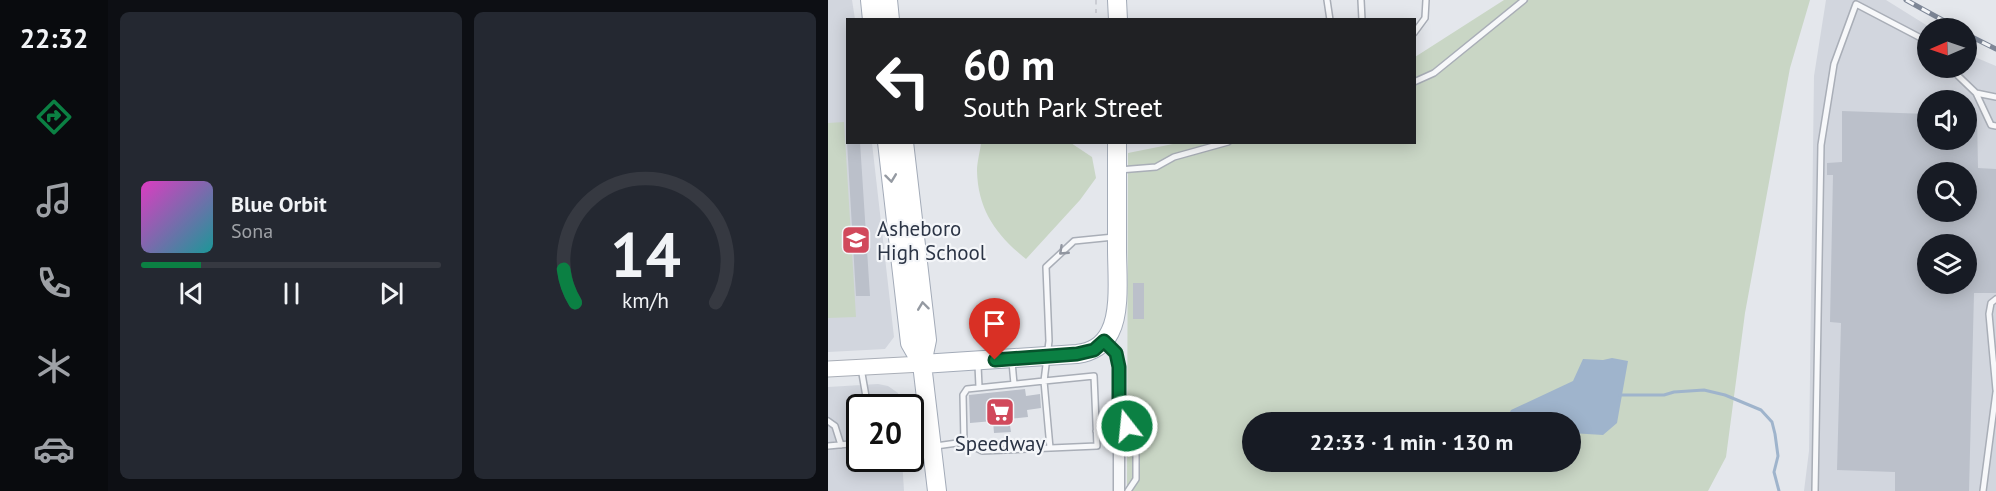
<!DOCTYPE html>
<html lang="en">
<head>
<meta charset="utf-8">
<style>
	:root { --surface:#171b24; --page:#242831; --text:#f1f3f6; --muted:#9ea1a6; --line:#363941; --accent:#0b8043 }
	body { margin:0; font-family:"PT Sans",sans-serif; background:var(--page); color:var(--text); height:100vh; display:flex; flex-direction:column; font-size:22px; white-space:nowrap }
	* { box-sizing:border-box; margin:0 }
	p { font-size:20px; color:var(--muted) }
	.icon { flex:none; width:33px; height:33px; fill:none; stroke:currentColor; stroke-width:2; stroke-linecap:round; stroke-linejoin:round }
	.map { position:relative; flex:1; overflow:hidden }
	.drawer { display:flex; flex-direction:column; gap:12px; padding:12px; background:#0d0f14; width:720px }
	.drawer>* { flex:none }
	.banner { position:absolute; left:18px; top:18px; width:570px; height:126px; border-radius:0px; box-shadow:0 3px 15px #0003; background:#202124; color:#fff; overflow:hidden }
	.needle { width:39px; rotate:268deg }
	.buttons { position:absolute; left:1089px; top:18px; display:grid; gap:12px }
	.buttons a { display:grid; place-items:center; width:60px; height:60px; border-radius:50%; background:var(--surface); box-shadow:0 3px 15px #0003; font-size:30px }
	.speed { position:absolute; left:18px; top:394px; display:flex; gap:12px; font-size:30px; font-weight:700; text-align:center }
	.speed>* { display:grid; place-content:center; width:78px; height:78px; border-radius:50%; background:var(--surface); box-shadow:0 3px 15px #0003; line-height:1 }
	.speed .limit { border:3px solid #111; border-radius:9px; background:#fff; color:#111 }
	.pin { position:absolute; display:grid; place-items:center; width:51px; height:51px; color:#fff; margin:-62px -26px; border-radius:50% 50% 50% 0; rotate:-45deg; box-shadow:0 0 6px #0007 }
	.pin .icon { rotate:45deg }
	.me { position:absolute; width:66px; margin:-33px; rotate:344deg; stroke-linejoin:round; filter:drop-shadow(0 0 4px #0008) }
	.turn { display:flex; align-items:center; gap:21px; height:126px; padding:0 18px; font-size:27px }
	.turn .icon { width:78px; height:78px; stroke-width:2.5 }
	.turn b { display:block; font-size:42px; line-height:51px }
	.drawer .widget { flex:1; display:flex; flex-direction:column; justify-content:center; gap:9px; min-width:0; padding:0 21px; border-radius:9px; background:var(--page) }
	.drawer .dial { align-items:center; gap:0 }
	.dial svg { height:156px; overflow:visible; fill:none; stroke:var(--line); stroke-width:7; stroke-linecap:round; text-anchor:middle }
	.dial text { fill:var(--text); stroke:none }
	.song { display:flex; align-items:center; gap:18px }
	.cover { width:72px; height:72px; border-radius:9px; background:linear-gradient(135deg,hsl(310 70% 55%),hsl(180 70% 35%)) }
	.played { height:6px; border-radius:3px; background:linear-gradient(90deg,var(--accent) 20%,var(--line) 20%) }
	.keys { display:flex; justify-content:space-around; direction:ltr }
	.drawer .tiles { flex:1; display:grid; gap:12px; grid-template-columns:repeat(2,1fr) }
	.trip { position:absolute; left:414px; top:412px; width:339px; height:60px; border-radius:30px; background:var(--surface); box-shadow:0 3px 15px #0003; font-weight:700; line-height:60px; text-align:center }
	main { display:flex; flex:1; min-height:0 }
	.menu { display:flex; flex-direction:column; width:108px; justify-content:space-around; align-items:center; background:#090b0e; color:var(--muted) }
	.menu .icon { width:42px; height:42px }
	.menu .on { color:var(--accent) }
	.menu b { font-size:27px; color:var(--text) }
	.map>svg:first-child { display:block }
</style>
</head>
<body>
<main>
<nav class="menu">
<b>22:32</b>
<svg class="icon on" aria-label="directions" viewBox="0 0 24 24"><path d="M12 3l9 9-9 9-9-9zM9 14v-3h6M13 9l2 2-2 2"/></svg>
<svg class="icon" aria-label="music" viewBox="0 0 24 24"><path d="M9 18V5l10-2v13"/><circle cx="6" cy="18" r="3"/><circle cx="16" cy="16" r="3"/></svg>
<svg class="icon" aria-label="phone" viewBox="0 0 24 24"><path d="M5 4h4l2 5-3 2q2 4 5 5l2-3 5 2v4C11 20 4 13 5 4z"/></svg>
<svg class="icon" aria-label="climate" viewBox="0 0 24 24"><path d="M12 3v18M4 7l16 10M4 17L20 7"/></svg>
<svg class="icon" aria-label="car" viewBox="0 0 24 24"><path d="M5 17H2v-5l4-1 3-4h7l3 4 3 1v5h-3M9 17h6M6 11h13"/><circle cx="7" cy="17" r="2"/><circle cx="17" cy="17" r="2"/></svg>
</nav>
<section class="drawer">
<div class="tiles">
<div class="widget">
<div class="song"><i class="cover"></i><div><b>Blue Orbit</b><p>Sona</p></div></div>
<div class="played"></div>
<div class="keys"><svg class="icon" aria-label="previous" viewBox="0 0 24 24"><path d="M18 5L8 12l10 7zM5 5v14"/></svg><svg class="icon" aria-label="pause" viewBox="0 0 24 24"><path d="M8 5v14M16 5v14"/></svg><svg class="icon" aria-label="next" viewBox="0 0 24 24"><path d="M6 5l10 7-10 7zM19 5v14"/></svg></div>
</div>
<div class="widget dial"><svg viewBox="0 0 100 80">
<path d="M14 69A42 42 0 1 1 86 69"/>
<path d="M14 69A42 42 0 0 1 8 52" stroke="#0b8043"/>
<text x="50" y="56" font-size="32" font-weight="700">14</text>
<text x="50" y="72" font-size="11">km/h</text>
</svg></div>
</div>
</section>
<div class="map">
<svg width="1168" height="491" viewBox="0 0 1168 491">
	<rect width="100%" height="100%" fill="#e4e7ec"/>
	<path fill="#d2d6de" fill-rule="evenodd" d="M0,0H24L27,19L20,20V142L44,143L66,337L57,349L0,352Z
		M998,0H1058L1103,28H1100V68H1138L1139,51L1149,58L1168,66V491H976L981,451L986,76ZM1100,100H1138V140H1100ZM1100,172H1138V212H1100ZM1100,244H1138V284H1100Z
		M50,384L60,386L70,393L71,408H32V459H74L76,491H0V387Z"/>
	<path fill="#c9d6c5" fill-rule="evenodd" d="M676,0H982L962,68L917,313L898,457L880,491H299L300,153L355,142H586L587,57ZM424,423H742V462H424Z
		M16,122L28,317L0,318V123Z
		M153,143H243L264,157L268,178L252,200L198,259C168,235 150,210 149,171C149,162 152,152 153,143Z"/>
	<path fill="#9fb4cc" d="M784,358L800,361L789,423L775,435L743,433L742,423H684L679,418L683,410L745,381L755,359L775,360Z"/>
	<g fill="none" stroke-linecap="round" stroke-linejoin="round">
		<path stroke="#9fb4cc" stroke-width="3" d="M792,395H836L846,392L876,390L897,395L933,410L944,422L947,434L950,456L946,472L951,491"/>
	</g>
	<path fill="#bbc0ca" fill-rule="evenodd" d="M1014,111L1100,114V140H1138V115H1149L1150,168L1168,169V293H1146L1141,491H1067V472L1009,470L1013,323L1002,322L1005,175H999V163L1014,162ZM1100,172H1138V212H1100ZM1100,244H1138V284H1100Z
		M19,142H32L42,296H28Z
		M305,283H316V319H305Z
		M197,389L198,396L212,394L213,408L199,410L200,417L181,419L183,432L166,433L165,421L142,423L141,395Z"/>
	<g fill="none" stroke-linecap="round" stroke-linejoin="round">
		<g stroke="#a9aeb7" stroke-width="8">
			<path id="service" d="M499,0L502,20
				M533,0L534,20
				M586,33L597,18L598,0
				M1122,68L1148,93L1168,97
				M586,82L606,73L696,0
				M1148,93L1163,125L1168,126
				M291,170L328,167L346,157L400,142
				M1168,299L1163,303L1161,314L1168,390
				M184,362L186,384
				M150,365L151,387
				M33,368L40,408
				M294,419L307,436L308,448V479L300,491
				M0,421L7,426L13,445
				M268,431L291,432
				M136,442L135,395L139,389L216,381L222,448
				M0,446L32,443
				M108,446L136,442L154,451L269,446L266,376L216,381L221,341L218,267L246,241L286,237
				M987,491L993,145L1006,64L1028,4L1091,37L1100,45
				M1155,491L1168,392"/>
		</g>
		<g stroke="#a9aeb7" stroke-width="13">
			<path id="minor" d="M276,341L288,353L291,367V491"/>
		</g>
		<g stroke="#a9aeb7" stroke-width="17">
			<path id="secondary" d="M0,369L94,364"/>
		</g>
		<g stroke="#a3abb8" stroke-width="20">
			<path id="primary" d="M42,0L44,20
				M60,0L62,20
				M289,0L290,20
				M59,142L82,343L94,364
				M76,142L99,340L94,364L109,491
				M94,364L249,354C264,352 275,346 282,332C293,311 289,273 289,249C289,214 289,178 289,142"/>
		</g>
		<path stroke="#c2c5cb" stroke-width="1.5" stroke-dasharray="4.5 4.5" stroke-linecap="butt" d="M268,0V13"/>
		<use href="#service" stroke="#f7f8fa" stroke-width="5"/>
		<use href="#minor" stroke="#f7f8fa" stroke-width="10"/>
		<use href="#secondary" stroke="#fff" stroke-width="15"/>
		<use href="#primary" stroke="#fff" stroke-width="18"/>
		<g stroke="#7d8696" stroke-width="5">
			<path id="rail" d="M1078,0L1129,28
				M1138,34L1168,49"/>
		</g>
		<use href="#rail" stroke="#f4f6f9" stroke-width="3" stroke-dasharray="9" stroke-linecap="butt"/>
	</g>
	<defs><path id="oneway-chevron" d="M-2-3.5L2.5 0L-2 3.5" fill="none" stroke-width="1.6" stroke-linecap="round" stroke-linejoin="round" transform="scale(1.5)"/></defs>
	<g stroke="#959aa2">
		<use href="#oneway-chevron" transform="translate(63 178) rotate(83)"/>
		<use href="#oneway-chevron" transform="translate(95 306) rotate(-97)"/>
	</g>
	<use stroke="#9196a0" href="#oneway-chevron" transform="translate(235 251) rotate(137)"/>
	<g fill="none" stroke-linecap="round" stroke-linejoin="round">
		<g stroke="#07532c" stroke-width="15">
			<path id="route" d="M167,360L249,354L266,350L276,341L288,353L291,367V414L299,426"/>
		</g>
		<use href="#route" stroke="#0b8043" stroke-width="10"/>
	</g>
	<defs>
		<g id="school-square" transform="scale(1.5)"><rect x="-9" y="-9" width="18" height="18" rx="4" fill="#d1495b" stroke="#f4f6f9"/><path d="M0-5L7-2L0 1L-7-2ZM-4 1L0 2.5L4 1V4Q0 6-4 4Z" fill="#fff"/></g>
		<g id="supermarket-square" transform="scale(1.5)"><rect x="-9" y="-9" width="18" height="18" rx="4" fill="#d1495b" stroke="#f4f6f9"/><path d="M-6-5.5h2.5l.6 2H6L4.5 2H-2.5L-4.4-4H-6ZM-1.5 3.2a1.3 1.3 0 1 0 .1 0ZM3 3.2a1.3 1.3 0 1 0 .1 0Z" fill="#fff"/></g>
	</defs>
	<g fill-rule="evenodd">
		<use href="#school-square" x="28" y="240"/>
		<use href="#supermarket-square" x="172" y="412"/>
	</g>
	<g text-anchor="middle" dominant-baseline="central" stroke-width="4.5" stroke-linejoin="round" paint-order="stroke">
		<g font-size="21" fill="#2b3445" stroke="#f4f6f9" text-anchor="start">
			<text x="49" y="228">Asheboro<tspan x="49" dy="24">High School</tspan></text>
			<text x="172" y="443" text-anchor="middle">Speedway</text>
		</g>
	</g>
</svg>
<div class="buttons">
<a><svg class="needle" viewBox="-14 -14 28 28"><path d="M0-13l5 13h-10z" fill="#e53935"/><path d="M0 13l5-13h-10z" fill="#9ea1a6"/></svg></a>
<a><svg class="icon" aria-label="sound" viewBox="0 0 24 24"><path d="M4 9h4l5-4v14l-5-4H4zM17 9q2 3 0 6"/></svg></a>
<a><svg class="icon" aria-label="search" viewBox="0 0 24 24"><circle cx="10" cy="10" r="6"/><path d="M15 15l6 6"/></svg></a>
<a><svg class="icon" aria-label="layers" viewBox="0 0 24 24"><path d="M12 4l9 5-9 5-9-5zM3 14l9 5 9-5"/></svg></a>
</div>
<div class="speed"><div class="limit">20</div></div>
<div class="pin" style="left:167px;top:360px;background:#d93025"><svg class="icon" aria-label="arrive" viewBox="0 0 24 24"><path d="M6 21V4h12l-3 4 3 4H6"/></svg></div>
<svg class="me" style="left:299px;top:426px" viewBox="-20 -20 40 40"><circle r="17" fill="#0b8043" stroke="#fff" stroke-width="3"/><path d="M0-11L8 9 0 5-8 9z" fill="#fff"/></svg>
<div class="trip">22:33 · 1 min · 130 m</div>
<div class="banner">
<div class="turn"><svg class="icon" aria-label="left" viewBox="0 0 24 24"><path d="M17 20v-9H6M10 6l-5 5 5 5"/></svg><div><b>60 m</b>South Park Street</div></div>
</div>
</div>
</main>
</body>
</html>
